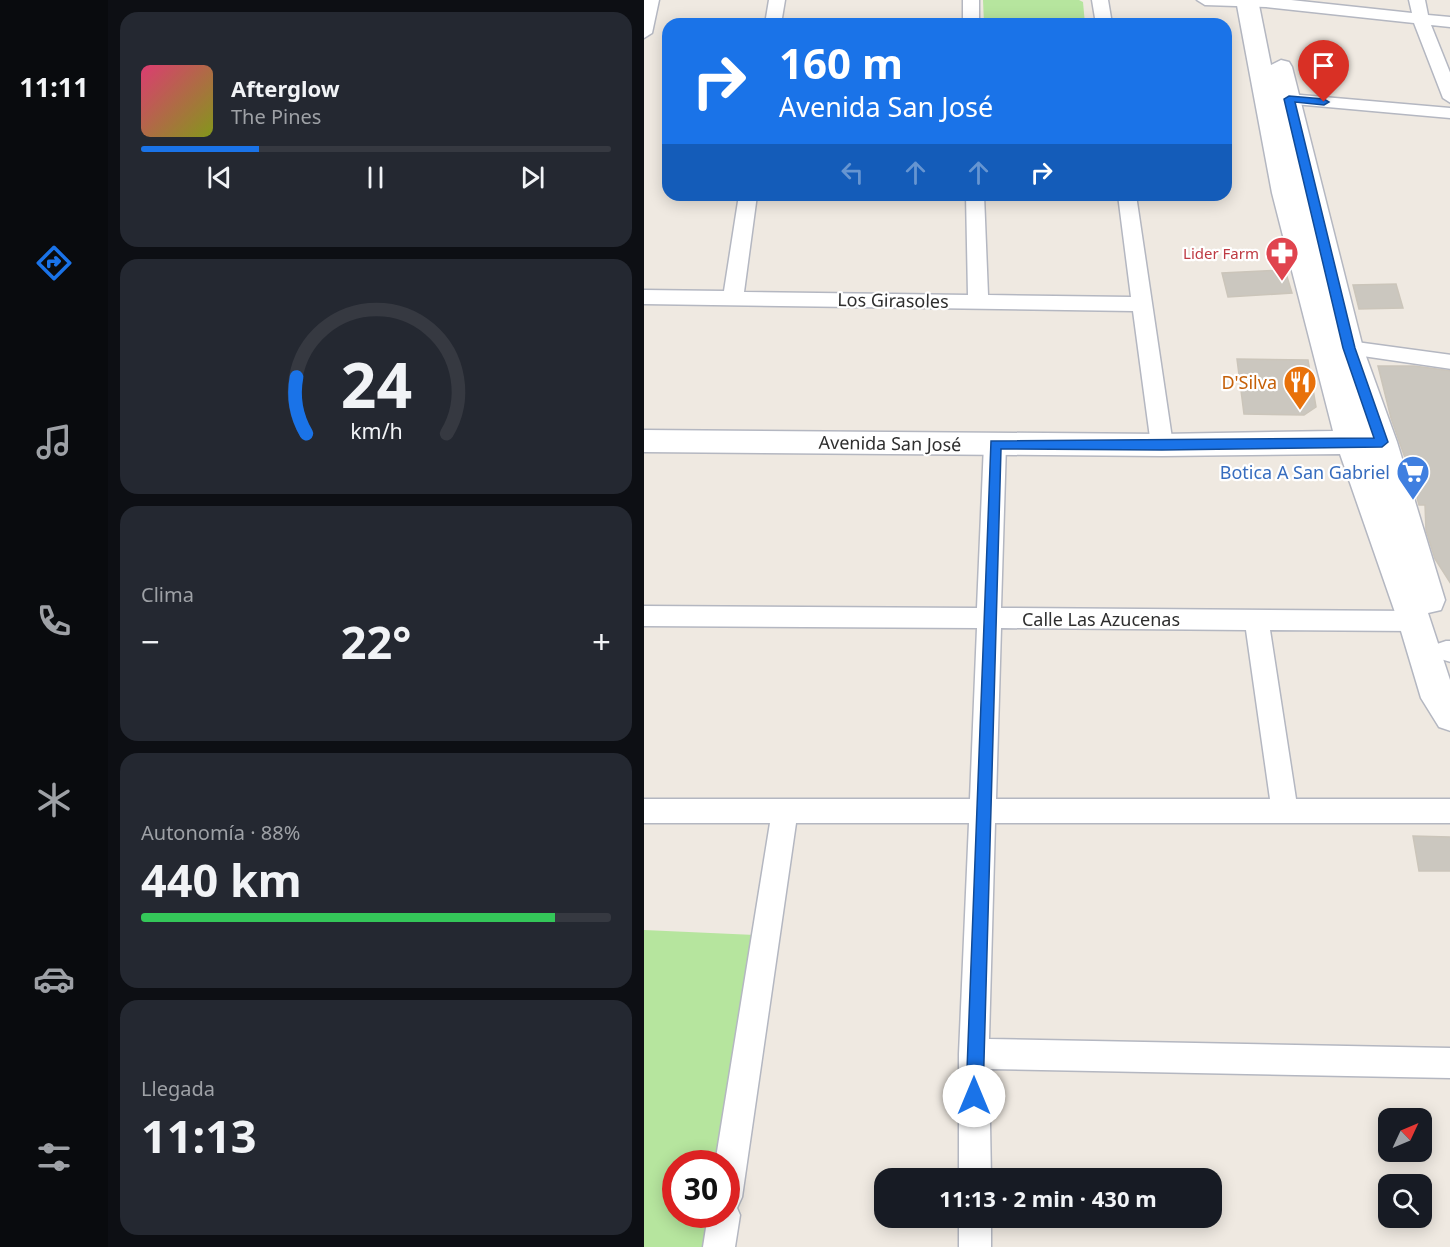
<!DOCTYPE html>
<html lang="es">
<head>
<meta charset="utf-8">
<style>
	:root { --surface:#171b24; --page:#242831; --text:#f1f3f6; --muted:#9ea1a6; --line:#363941; --accent:#1a73e8 }
	body { margin:0; font-family:"Noto Sans",sans-serif; background:var(--page); color:var(--text); height:100vh; display:flex; flex-direction:column; font-size:22px; white-space:nowrap }
	* { box-sizing:border-box; margin:0 }
	p { font-size:20px; color:var(--muted) }
	.icon { flex:none; width:33px; height:33px; fill:none; stroke:currentColor; stroke-width:2; stroke-linecap:round; stroke-linejoin:round }
	.map { position:relative; flex:1; overflow:hidden }
	.drawer { display:flex; flex-direction:column; gap:12px; padding:12px; background:#0d0f14; width:536px }
	.drawer>* { flex:none }
	.top-card { position:absolute; left:18px; top:18px; width:570px; height:183px; border-radius:18px; box-shadow:0 3px 15px #0003; background:#1a73e8; color:#fff; overflow:hidden }
	.needle { width:39px; rotate:46deg }
	.buttons { position:absolute; left:734px; top:1108px; display:grid; gap:12px }
	.buttons a { display:grid; place-items:center; width:54px; height:54px; border-radius:12px; background:var(--surface); box-shadow:0 3px 15px #0003; font-size:30px }
	.speed { position:absolute; left:18px; top:1150px; display:flex; gap:12px; font-size:30px; font-weight:700; text-align:center }
	.speed>* { display:grid; place-content:center; width:78px; height:78px; border-radius:50%; background:var(--surface); box-shadow:0 3px 15px #0003; line-height:1 }
	.speed .limit { border:9px solid #d22; background:#fff; color:#111 }
	.pin { position:absolute; display:grid; place-items:center; width:51px; height:51px; color:#fff; margin:-62px -26px; border-radius:50% 50% 50% 0; rotate:-45deg; box-shadow:0 0 6px #0007 }
	.pin .icon { rotate:45deg }
	.me { position:absolute; width:66px; margin:-33px; rotate:0deg; stroke-linejoin:round; filter:drop-shadow(0 0 4px #0008) }
	.turn { display:flex; align-items:center; gap:21px; height:126px; padding:0 18px; font-size:27px }
	.turn .icon { width:78px; height:78px; stroke-width:2.5 }
	.turn b { display:block; font-size:42px; line-height:51px }
	.lanes { display:flex; align-items:center; height:57px; padding:0 18px; background:#0003; justify-content:center; gap:30px; direction:ltr }
	.lanes .off { opacity:.35 }
	.big { font-size:45px; font-weight:700; line-height:1.1 }
	.drawer .card { flex:1; display:flex; flex-direction:column; justify-content:center; gap:9px; min-width:0; padding:0 21px; border-radius:18px; background:var(--page) }
	.drawer .dial { align-items:center; gap:0 }
	.dial svg { height:156px; overflow:visible; fill:none; stroke:var(--line); stroke-width:7; stroke-linecap:round; text-anchor:middle }
	.dial text { fill:var(--text); stroke:none }
	.song { display:flex; align-items:center; gap:18px }
	.cover { width:72px; height:72px; border-radius:9px; background:linear-gradient(135deg,hsl(340 70% 55%),hsl(70 70% 35%)) }
	.played { height:6px; border-radius:3px; background:linear-gradient(90deg,var(--accent) 25%,var(--line) 25%) }
	.keys { display:flex; justify-content:space-around; direction:ltr }
	.heat { display:flex; justify-content:space-between; align-items:center; font-size:33px; direction:ltr }
	.charge { height:9px; border-radius:4px; background:linear-gradient(90deg,#34c759 88%,var(--line) 0) }
	.trip { position:absolute; left:230px; top:1168px; width:348px; height:60px; border-radius:18px; background:var(--surface); box-shadow:0 3px 15px #0003; font-weight:700; line-height:60px; text-align:center }
	main { display:flex; flex:1; min-height:0 }
	.dock { display:flex; flex-direction:column; width:108px; justify-content:space-around; align-items:center; background:#090b0e; color:var(--muted) }
	.dock .icon { width:42px; height:42px }
	.dock .on { color:var(--accent) }
	.dock b { font-size:27px; color:var(--text) }
	.map>svg:first-child { display:block }
</style>
</head>
<body>
<main>
<nav class="dock">
<b>11:11</b>
<svg class="icon on" aria-label="directions" viewBox="0 0 24 24"><path d="M12 3l9 9-9 9-9-9zM9 14v-3h6M13 9l2 2-2 2"/></svg>
<svg class="icon" aria-label="music" viewBox="0 0 24 24"><path d="M9 18V5l10-2v13"/><circle cx="6" cy="18" r="3"/><circle cx="16" cy="16" r="3"/></svg>
<svg class="icon" aria-label="phone" viewBox="0 0 24 24"><path d="M5 4h4l2 5-3 2q2 4 5 5l2-3 5 2v4C11 20 4 13 5 4z"/></svg>
<svg class="icon" aria-label="climate" viewBox="0 0 24 24"><path d="M12 3v18M4 7l16 10M4 17L20 7"/></svg>
<svg class="icon" aria-label="car" viewBox="0 0 24 24"><path d="M5 17H2v-5l4-1 3-4h7l3 4 3 1v5h-3M9 17h6M6 11h13"/><circle cx="7" cy="17" r="2"/><circle cx="17" cy="17" r="2"/></svg>
<svg class="icon" aria-label="filters" viewBox="0 0 24 24"><path d="M4 7h16M4 17h16"/><circle cx="9" cy="7" r="2"/><circle cx="15" cy="17" r="2"/></svg>
</nav>
<section class="drawer">
<div class="card">
<div class="song"><i class="cover"></i><div><b>Afterglow</b><p>The Pines</p></div></div>
<div class="played"></div>
<div class="keys"><svg class="icon" aria-label="previous" viewBox="0 0 24 24"><path d="M18 5L8 12l10 7zM5 5v14"/></svg><svg class="icon" aria-label="pause" viewBox="0 0 24 24"><path d="M8 5v14M16 5v14"/></svg><svg class="icon" aria-label="next" viewBox="0 0 24 24"><path d="M6 5l10 7-10 7zM19 5v14"/></svg></div>
</div>
<div class="card dial"><svg viewBox="0 0 100 80">
<path d="M14 69A42 42 0 1 1 86 69"/>
<path d="M14 69A42 42 0 0 1 9 40" stroke="#1a73e8"/>
<text x="50" y="56" font-size="32" font-weight="700">24</text>
<text x="50" y="72" font-size="11">km/h</text>
</svg></div>
<div class="card"><p>Clima</p>
<div class="heat"><a>−</a><b class="big">22°</b><a>+</a></div>
</div>
<div class="card"><p>Autonomía · 88%</p><b class="big">440 km</b><div class="charge"></div></div>
<div class="card"><p>Llegada</p><b class="big">11:13</b></div>
</section>
<div class="map">
<svg width="807" height="1247" viewBox="0 0 807 1247">
	<rect width="100%" height="100%" fill="#efe9e1"/>
	<path fill="#b6e59e" d="M339,0H435L439,2L441,24H340Z
		M0,930L111,935L74,1164H32V1215H66L61,1247H0Z"/>
	<path fill="#cbc7bf" stroke="#cbc5ba" stroke-width="1.5" d="M641,270L648,293L584,297L578,273Z
		M752,284L759,308L715,309L709,285Z
		M593,359L664,360L672,407L660,415L600,414Z
		M734,366H770L807,371V584L791,559L782,530L781,505H775L766,472L747,418Z
		M769,836L807,837V871H775Z"/>
	<g fill="none" stroke-linecap="round" stroke-linejoin="round">
		<g stroke="#b4b7c1" stroke-width="3">
			<path id="street" d="M0,0H15L8,33L0,38Z
				M125,0H141L137,24H121Z
				M319,0H335V24H319Z
				M448,0H464L468,24H452Z
				M553,0H647L768,13L765,0H781L784,15L807,17V27L787,25L807,75V103L799,98L770,23L622,7L561,5Z
				M645,94L807,108V118L639,103L637,99L639,95Z
				M95,195H113L100,292L324,295L322,195H340L344,295L487,297L474,195H492L529,445L526,451L518,453L510,451L507,445L489,311L0,304V290L80,291Z
				M705,341L807,355V369L698,353L695,348L698,343Z
				M351,436L359,438L362,444L357,608L770,611L778,614L782,621L778,628L770,631L626,630L652,799H807V823H351L345,1039L807,1048V1078L345,1069L347,1179H315V1054L325,823H152L98,1197L93,1208L96,1215L91,1247H59L64,1215H82V1164H71L126,823H0V799H326L333,628L0,626V606L333,608L340,444L343,438ZM357,628L602,630L626,799H352Z
				M802,641H807V662L793,658L790,651L793,644Z
				M315,1218H347V1247H315Z"/>
		</g>
		<g stroke="#b4b7c1" stroke-width="3">
			<path id="secondary" d="M592,0H614L627,65L637,60L645,62L648,67L719,348L753,442L801,600L797,610L784,613L807,683V731L795,727L777,698L754,621L696,454L518,456L0,452V430L518,434L689,431L628,193Z"/>
		</g>
		<use href="#street" fill="#fff" fill-rule="evenodd"/>
		<use href="#secondary" fill="#fff" fill-rule="evenodd"/>
	</g>
	<path fill="#1a73e8" stroke="#114b97" stroke-width="1.5" d="M645,96L680,99L685,102L680,105L651,102L711,348L744,442L738,447L518,450L357,449L339,1096L337,1102L330,1104L324,1102L322,1096L347,441L730,438L699,348L640,99Z"/>
	<defs>
		<g id="pharmacy-pin" transform="scale(1.725)"><path d="M0 17L-7.5 6A9.5 9.5 0 1 1 7.5 6Z" fill="#e0444e" stroke="#fff"/><path d="M-2-6h4v4h4v4h-4v4h-4v-4h-4v-4h4Z" fill="#fff"/></g>
		<g id="restaurant-pin" transform="scale(1.725)"><path d="M0 17L-7.5 6A9.5 9.5 0 1 1 7.5 6Z" fill="#e8710a" stroke="#fff"/><path d="M-5-6h1v4h1v-4h1v4h1v-4h1v5L-1.5 .5V6h-2V.5L-5-1ZM5-6V6H3V1.5H1.5Q1.5-4 5-6Z" fill="#fff"/></g>
		<g id="supermarket-pin" transform="scale(1.725)"><path d="M0 17L-7.5 6A9.5 9.5 0 1 1 7.5 6Z" fill="#3f7fe0" stroke="#fff"/><path d="M-6-5.5h2.5l.6 2H6L4.5 2H-2.5L-4.4-4H-6ZM-1.5 3.2a1.3 1.3 0 1 0 .1 0ZM3 3.2a1.3 1.3 0 1 0 .1 0Z" fill="#fff"/></g>
	</defs>
	<g fill-rule="evenodd">
		<use href="#pharmacy-pin" x="638" y="253"/>
		<use href="#restaurant-pin" x="656" y="382"/>
		<use href="#supermarket-pin" x="769" y="472"/>
	</g>
	<g text-anchor="middle" dominant-baseline="central" stroke-width="4.5" stroke-linejoin="round" paint-order="stroke">
		<g font-size="15" fill="#be3a42" stroke="#fff" text-anchor="end">
			<text x="615" y="253">Lider Farm</text>
		</g>
		<g font-size="18" fill="#2e2e2e" stroke="#fff">
			<text transform="translate(249 300) rotate(1)">Los Girasoles</text>
			<text transform="translate(246 443) rotate(1)">Avenida San José</text>
			<text x="457" y="619">Calle Las Azucenas</text>
		</g>
		<g font-size="18" fill="#c56008" stroke="#fff" text-anchor="end">
			<text x="633" y="382">D'Silva</text>
		</g>
		<g font-size="18" fill="#366cbe" stroke="#fff" text-anchor="end">
			<text x="746" y="472">Botica A San Gabriel</text>
		</g>
	</g>
</svg>
<div class="buttons">
<a><svg class="needle" viewBox="-14 -14 28 28"><path d="M0-13l5 13h-10z" fill="#e53935"/><path d="M0 13l5-13h-10z" fill="#9ea1a6"/></svg></a>
<a><svg class="icon" aria-label="search" viewBox="0 0 24 24"><circle cx="10" cy="10" r="6"/><path d="M15 15l6 6"/></svg></a>
</div>
<div class="speed"><div class="limit">30</div></div>
<div class="pin" style="left:680px;top:102px;background:#d93025"><svg class="icon" aria-label="arrive" viewBox="0 0 24 24"><path d="M6 21V4h12l-3 4 3 4H6"/></svg></div>
<svg class="me" style="left:330px;top:1096px" viewBox="-20 -20 40 40"><circle r="19" fill="#fff"/><path d="M0-13L10 11 0 6-10 11z" fill="#1a73e8"/></svg>
<div class="trip">11:13 · 2 min · 430 m</div>
<div class="top-card">
<div class="turn"><svg class="icon" aria-label="right" viewBox="0 0 24 24"><path d="M7 20v-9h11M14 6l5 5-5 5"/></svg><div><b>160 m</b>Avenida San José</div></div>
<div class="lanes"><svg class="icon off" aria-label="left" viewBox="0 0 24 24"><path d="M17 20v-9H6M10 6l-5 5 5 5"/></svg><svg class="icon off" aria-label="ahead" viewBox="0 0 24 24"><path d="M12 20V5M6 11l6-6 6 6"/></svg><svg class="icon off" aria-label="ahead" viewBox="0 0 24 24"><path d="M12 20V5M6 11l6-6 6 6"/></svg><svg class="icon" aria-label="right" viewBox="0 0 24 24"><path d="M7 20v-9h11M14 6l5 5-5 5"/></svg></div>
</div>
</div>
</main>
</body>
</html>
